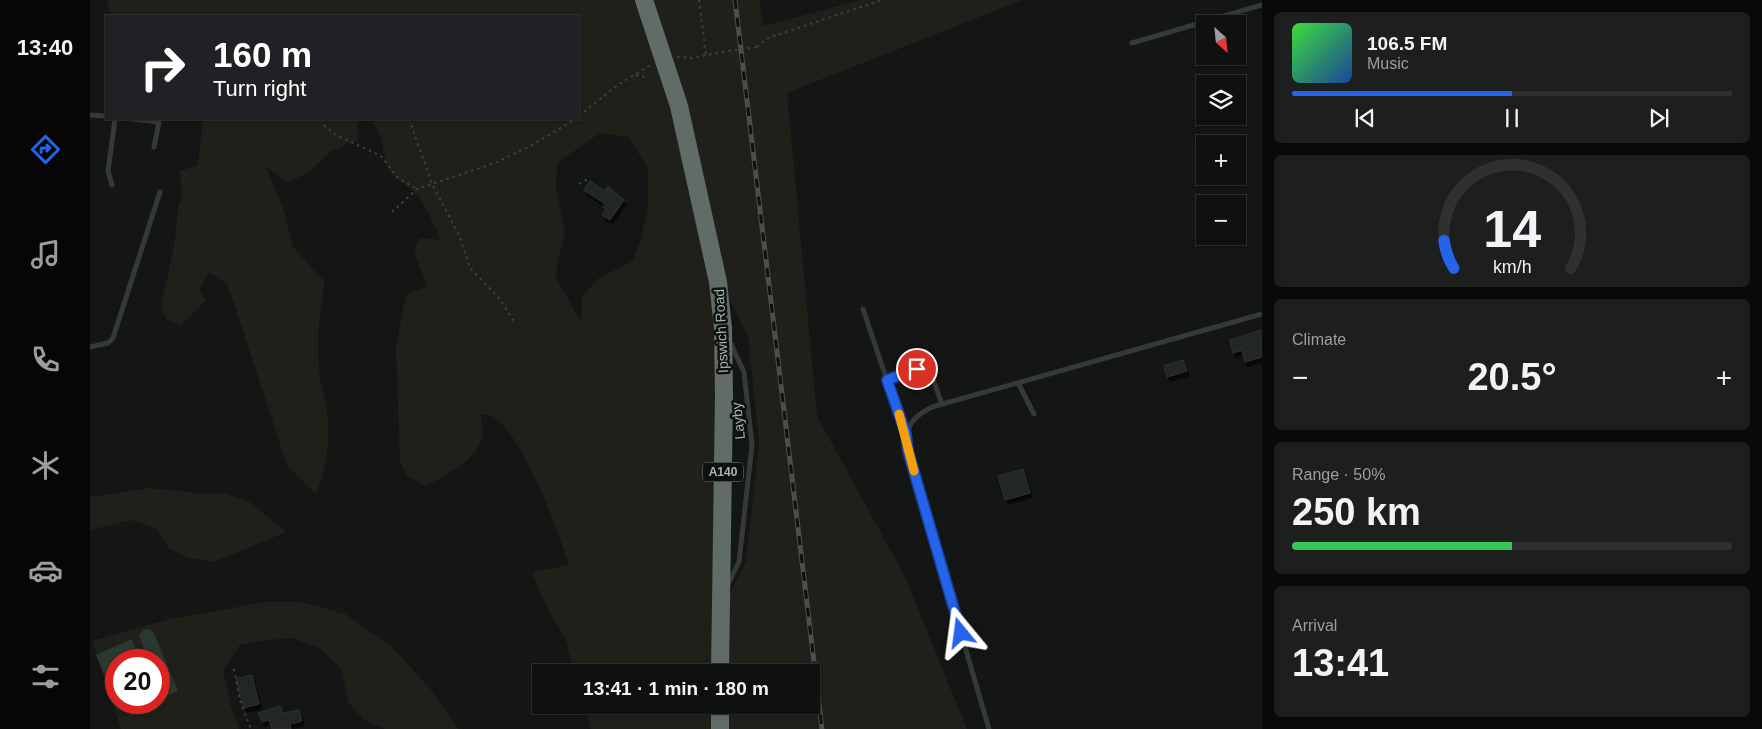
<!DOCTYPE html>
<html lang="en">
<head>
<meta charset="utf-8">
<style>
	:root { --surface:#0f1010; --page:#1d1e1e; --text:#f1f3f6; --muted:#9b9d9f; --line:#2f3030; --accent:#2563eb }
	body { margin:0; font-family:Helvetica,sans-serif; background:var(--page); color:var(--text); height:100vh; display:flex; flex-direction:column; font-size:19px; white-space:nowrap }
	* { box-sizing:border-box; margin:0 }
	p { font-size:16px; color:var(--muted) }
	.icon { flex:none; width:28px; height:28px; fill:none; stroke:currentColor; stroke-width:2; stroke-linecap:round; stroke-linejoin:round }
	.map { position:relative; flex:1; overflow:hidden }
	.sheet { display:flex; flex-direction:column; gap:12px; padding:12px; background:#080909; width:500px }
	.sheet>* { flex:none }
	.guide { position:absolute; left:15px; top:15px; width:475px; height:105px; border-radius:0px; box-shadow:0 1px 4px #0004,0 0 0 1px var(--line); background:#202124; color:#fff; overflow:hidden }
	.needle { width:32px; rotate:153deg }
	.buttons { position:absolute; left:1106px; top:15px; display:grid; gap:10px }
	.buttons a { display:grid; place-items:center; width:50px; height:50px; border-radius:0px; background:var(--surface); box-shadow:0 1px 4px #0004,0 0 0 1px var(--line); font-size:25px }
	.speed { position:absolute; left:15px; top:649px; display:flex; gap:10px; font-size:25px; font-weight:700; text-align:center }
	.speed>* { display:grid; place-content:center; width:65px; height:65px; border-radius:50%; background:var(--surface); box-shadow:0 1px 4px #0004,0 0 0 1px var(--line); line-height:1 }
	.speed .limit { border:8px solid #d22; background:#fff; color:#111 }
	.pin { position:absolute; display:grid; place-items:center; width:42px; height:42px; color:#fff; margin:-21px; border:2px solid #fff; border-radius:50%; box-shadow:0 1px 5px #0007 }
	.me { position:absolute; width:55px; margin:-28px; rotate:344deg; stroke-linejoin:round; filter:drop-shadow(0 0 4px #0008) }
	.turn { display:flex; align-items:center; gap:18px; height:105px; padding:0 25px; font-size:22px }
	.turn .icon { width:65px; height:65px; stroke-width:2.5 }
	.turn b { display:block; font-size:35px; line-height:42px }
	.big { font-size:38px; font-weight:700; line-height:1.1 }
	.sheet .widget { flex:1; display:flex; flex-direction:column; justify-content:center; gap:8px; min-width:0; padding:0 18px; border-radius:8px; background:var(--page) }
	.sheet .dial { align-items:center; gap:0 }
	.dial svg { height:130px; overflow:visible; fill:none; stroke:var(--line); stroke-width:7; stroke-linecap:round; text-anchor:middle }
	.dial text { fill:var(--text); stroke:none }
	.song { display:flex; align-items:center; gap:15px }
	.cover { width:60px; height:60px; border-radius:8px; background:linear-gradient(135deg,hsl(120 70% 55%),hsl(220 70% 35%)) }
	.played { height:5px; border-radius:2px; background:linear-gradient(90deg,var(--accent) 50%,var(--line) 50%) }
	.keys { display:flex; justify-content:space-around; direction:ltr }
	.heat { display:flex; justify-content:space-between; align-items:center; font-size:28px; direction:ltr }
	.charge { height:8px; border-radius:4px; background:linear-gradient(90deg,#34c759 50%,var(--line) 0) }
	.trip { position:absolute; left:442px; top:664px; width:288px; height:50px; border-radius:0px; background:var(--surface); box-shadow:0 1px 4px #0004,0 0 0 1px var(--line); font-weight:700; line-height:50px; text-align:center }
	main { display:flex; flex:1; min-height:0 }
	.dock { display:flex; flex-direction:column; width:90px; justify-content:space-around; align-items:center; background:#060606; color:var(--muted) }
	.dock .icon { width:35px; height:35px }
	.dock .current { color:var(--accent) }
	.dock b { font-size:22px; color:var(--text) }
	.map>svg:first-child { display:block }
</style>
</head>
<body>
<main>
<nav class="dock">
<b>13:40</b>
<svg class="icon current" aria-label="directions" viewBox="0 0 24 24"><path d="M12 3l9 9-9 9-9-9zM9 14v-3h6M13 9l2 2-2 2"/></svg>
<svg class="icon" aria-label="music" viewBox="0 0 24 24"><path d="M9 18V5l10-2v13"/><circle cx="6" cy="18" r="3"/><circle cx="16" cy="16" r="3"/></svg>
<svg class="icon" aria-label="phone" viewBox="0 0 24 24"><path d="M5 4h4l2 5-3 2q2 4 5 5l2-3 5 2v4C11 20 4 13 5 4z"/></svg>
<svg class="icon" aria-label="climate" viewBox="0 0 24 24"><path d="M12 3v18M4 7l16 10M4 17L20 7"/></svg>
<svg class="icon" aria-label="car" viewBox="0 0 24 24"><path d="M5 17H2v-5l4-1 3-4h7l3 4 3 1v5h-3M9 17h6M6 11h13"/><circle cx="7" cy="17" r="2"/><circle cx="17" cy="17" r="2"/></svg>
<svg class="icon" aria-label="filters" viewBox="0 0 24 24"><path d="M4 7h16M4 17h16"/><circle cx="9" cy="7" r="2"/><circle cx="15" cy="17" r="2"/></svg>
</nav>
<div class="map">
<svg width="1172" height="729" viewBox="0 0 1172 729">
	<defs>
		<filter id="shadow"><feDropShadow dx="2.5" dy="4.5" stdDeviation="0" flood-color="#0009"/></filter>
	</defs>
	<rect width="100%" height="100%" fill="#141515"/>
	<path fill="#20201a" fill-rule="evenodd" d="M17,0H544L572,68L625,296L627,340L623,672H484L476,640L454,601L442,572L479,565C466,525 438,448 408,420C404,416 396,415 391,414C391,420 394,431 392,438C386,461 355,476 335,486L316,475L310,460L306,346L316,295L337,286L324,251L329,238L351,240C344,226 337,206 327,195C318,184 302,179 297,165C291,148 294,131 279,119H489V16H21ZM510,133L538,137L558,168V207L551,238L543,261L509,278L492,296V324L465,276L475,230L466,191L467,163Z
		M560,0H669L673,26L771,0H932L697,93L727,416L815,577L877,729H638V705H721V672H637V599L656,561L669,444L658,336L636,292Z
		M113,119H273L267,124L268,140L241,151L219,172L197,183L175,165L194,210L203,247L235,282C229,310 227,338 229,366C229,382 235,397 237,412C241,441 236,467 226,494L197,465L138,285L119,272L109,289L116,300L91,325L77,320L71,308L85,241L88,208L92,196L90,171L108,165Z
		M60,488L117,494L134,493L160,502L196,532L124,562L99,558L79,548L66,528L41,520L0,530V497Z
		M176,602H211L255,614L301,646L342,691L368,729H295L274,720L259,703L251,669L231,649L203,638L168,641L150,645L133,670L141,706L149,729H31L2,641L80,619ZM26,660H69V702H26Z
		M494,705H623L624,729H501Z"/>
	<path fill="#2a392f" d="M59,629L63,631L88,691L69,699V660H59L49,636L53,630Z
		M42,639L47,652L26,660V702L6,655Z"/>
	<path fill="#242626" stroke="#2e3231" filter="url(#shadow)" d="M500,181L515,191L518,186L534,200L520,220L512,215L516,209L513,207L515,204L494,190Z
		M1172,330V357L1155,362L1152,350L1143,353L1140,340Z
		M1093,360L1097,371L1077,377L1074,366Z
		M933,469L940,493L915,500L908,476Z
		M162,675L169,704L154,708L146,679Z
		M190,706L193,713L209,710L212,721L200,724L201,729H182L179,720L172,722L168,713Z"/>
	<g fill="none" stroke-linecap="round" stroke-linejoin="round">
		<path stroke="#3b423f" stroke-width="2" stroke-dasharray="2.5 4" stroke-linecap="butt" d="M609,0L616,56
			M667,47L678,38L792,0
			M587,57L603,58L632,52
			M546,75L553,76L557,81
			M489,116L525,87L560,65
			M231,119L234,125L246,135L291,156L308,178L327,189
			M319,119L342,184L369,235L380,268L409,298L425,323
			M489,184L498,179
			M302,212L327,189L405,163L442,145L486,119
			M144,669L151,704L161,729"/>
		<path stroke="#353a39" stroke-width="5" d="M1042,43L1172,5
			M0,115L16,116
			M42,119L69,122L64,147
			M22,185L18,171L25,119
			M773,309L815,434
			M0,347L18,343L23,338L70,192
			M797,380L833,367L841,374L852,404
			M928,383L944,414
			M637,586L649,562L662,445L654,372L640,342
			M899,729L818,451C815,427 820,418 842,407L1172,314"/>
		<path stroke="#616c68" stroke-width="18" d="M554,0L589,106L628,282L633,328L634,396L630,672
			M630,705V729"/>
		<g stroke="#48504d" stroke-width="5">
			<path id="rail" d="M645,0L732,729"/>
		</g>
		<use href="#rail" stroke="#0f1010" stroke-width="3" stroke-dasharray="9" stroke-linecap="butt"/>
		<path stroke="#3b423f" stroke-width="2" stroke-dasharray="2.5 4" stroke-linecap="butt" d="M632,52L667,47"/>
	</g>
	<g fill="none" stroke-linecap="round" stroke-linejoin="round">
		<g stroke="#184099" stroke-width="12">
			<path id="route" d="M827,369L797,380L816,434L818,451L871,633"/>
		</g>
		<use href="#route" stroke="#2563eb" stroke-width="9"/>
		<path stroke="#f59e0b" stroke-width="9" d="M809,414L824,471"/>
	</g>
	<g text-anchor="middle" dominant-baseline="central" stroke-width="5" stroke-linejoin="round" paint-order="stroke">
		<rect fill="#0f1010" stroke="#788480" stroke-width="1" x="613" y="462.5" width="40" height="19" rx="4"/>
		<g font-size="12" font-weight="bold" fill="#a5b6b0">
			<text x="633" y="472">A140</text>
		</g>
		<g font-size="14" fill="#a5b6b0" stroke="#0f1010">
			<text transform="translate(631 331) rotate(-93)">Ipswich Road</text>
			<text transform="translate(648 421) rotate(-96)">Layby</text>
		</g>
	</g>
</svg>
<div class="buttons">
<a><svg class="needle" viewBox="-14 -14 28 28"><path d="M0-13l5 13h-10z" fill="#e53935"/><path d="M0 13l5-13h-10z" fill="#9b9d9f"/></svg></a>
<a><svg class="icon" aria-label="layers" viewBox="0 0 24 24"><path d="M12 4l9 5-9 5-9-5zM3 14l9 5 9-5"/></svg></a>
<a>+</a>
<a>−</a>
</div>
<div class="speed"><div class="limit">20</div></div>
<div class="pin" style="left:827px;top:369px;background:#d93025"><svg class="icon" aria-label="arrive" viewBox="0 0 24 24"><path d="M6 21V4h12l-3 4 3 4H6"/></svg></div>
<svg class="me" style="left:871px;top:633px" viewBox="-20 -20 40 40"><path d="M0-17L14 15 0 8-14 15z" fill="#2563eb" stroke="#fff" stroke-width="4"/></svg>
<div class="trip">13:41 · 1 min · 180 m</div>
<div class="guide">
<div class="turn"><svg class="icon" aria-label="right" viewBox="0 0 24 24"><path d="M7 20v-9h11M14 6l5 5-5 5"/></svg><div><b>160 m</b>Turn right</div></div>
</div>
</div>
<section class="sheet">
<div class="widget">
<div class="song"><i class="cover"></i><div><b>106.5 FM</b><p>Music</p></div></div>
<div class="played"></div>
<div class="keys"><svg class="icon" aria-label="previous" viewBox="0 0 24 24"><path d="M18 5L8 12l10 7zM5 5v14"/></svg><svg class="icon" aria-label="pause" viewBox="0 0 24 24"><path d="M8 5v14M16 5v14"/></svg><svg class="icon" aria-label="next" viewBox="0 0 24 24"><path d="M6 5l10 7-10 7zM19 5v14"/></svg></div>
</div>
<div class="widget dial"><svg viewBox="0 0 100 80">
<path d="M14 69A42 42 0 1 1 86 69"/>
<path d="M14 69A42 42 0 0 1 8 52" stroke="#2563eb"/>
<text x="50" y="56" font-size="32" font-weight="700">14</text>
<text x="50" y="72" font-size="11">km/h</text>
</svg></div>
<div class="widget"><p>Climate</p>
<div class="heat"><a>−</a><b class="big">20.5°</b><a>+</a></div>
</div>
<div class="widget"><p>Range · 50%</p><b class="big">250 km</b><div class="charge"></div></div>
<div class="widget"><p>Arrival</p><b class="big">13:41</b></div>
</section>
</main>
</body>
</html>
